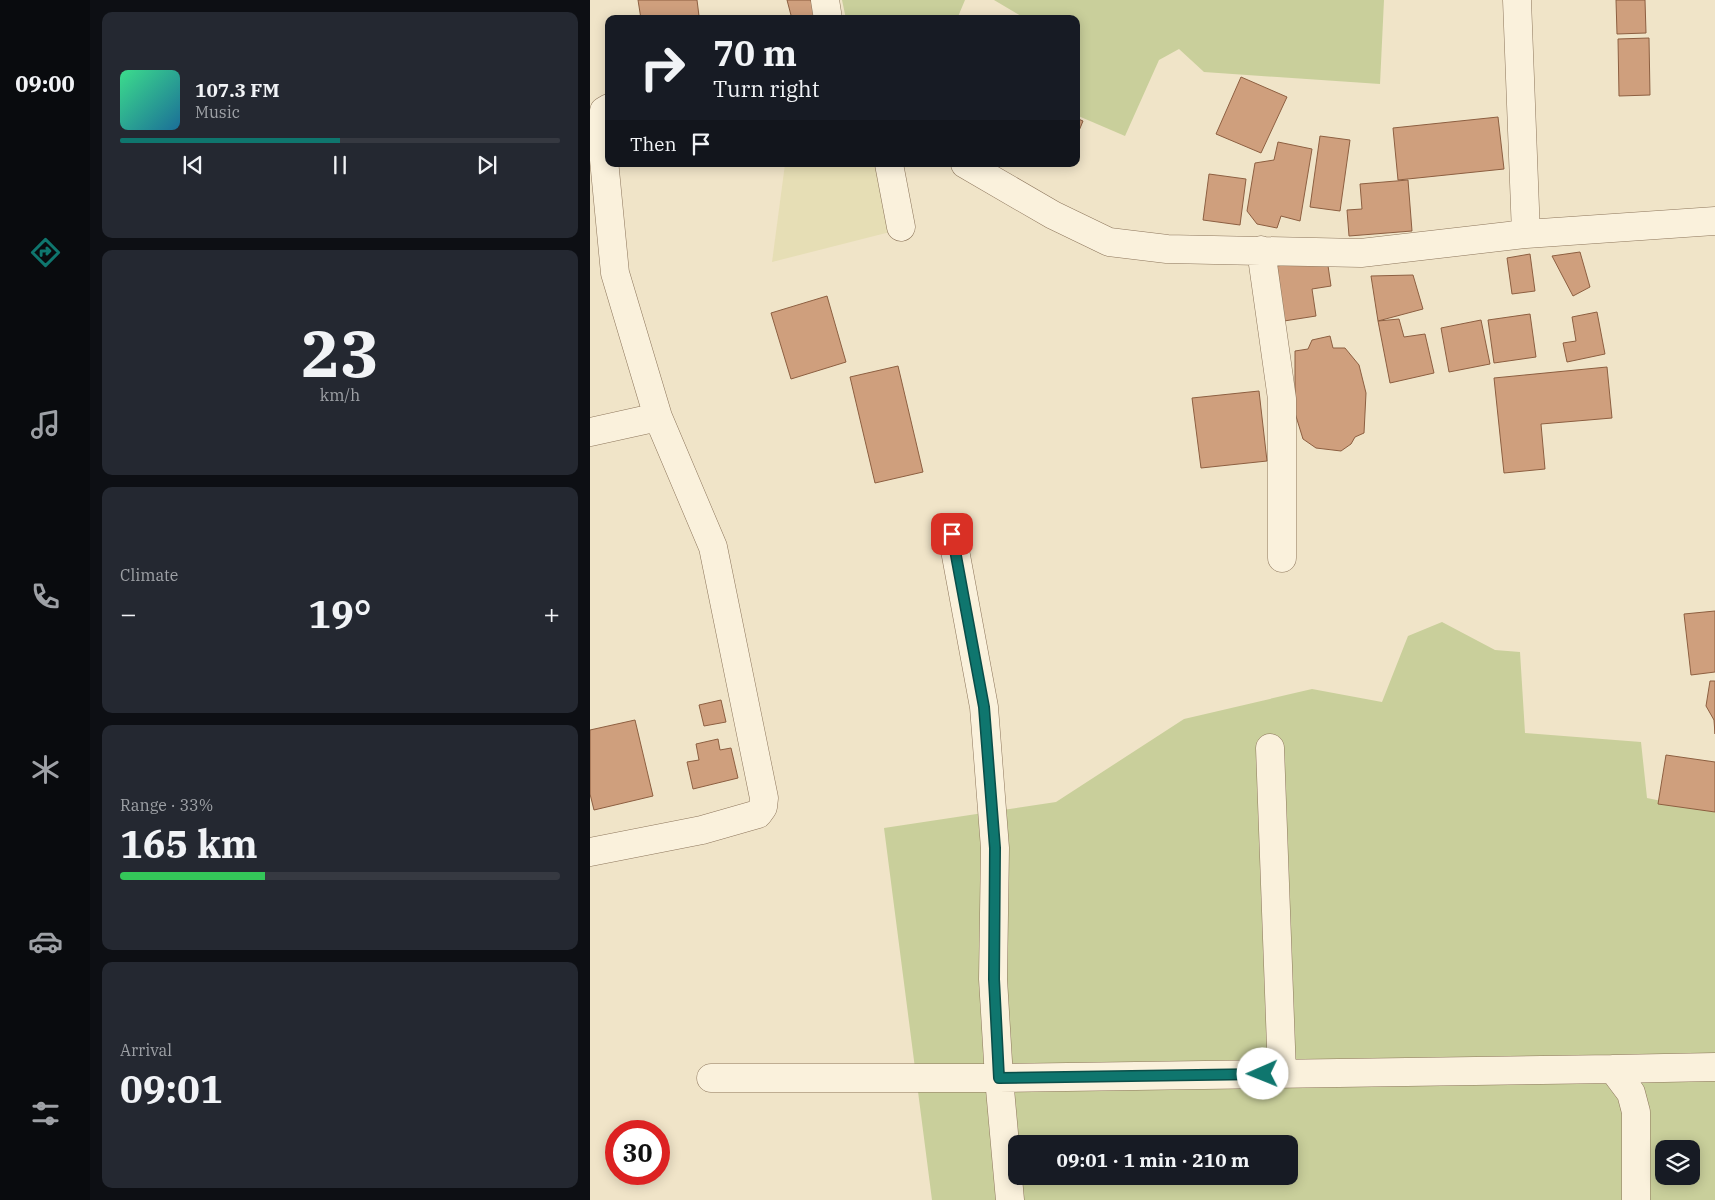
<!DOCTYPE html>
<html lang="en">
<head>
<meta charset="utf-8">
<style>
	:root { --surface:#171b24; --page:#242831; --text:#f1f3f6; --muted:#9ea1a6; --line:#363941; --accent:#0f766e }
	body { margin:0; font-family:"IBM Plex Serif",serif; background:var(--page); color:var(--text); height:100vh; display:flex; flex-direction:column; font-size:19px; white-space:nowrap }
	* { box-sizing:border-box; margin:0 }
	p { font-size:16px; color:var(--muted) }
	.icon { flex:none; width:28px; height:28px; fill:none; stroke:currentColor; stroke-width:2; stroke-linecap:round; stroke-linejoin:round }
	.map { position:relative; flex:1; overflow:hidden }
	.details { display:flex; flex-direction:column; gap:12px; padding:12px; background:#0d0f14; width:500px }
	.details>* { flex:none }
	.top-card { position:absolute; left:15px; top:15px; width:475px; height:152px; border-radius:10px; box-shadow:0 2px 12px #0003; background:#171b24; color:var(--text); overflow:hidden }
	.fabs { position:absolute; left:1065px; top:1140px; display:grid; gap:10px }
	.fabs a { display:grid; place-items:center; width:45px; height:45px; border-radius:10px; background:var(--surface); box-shadow:0 2px 12px #0003; font-size:25px }
	.speed { position:absolute; left:15px; top:1120px; display:flex; gap:10px; font-size:25px; font-weight:700; text-align:center }
	.speed>* { display:grid; place-content:center; width:65px; height:65px; border-radius:50%; background:var(--surface); box-shadow:0 2px 12px #0003; line-height:1 }
	.speed .limit { border:8px solid #d22; background:#fff; color:#111 }
	.pin { position:absolute; display:grid; place-items:center; width:42px; height:42px; color:#fff; margin:-21px; border-radius:10px; box-shadow:0 2px 8px #0006 }
	.me { position:absolute; width:55px; margin:-28px; rotate:269deg; stroke-linejoin:round; filter:drop-shadow(0 0 4px #0008) }
	.turn { display:flex; align-items:center; gap:18px; height:105px; padding:0 25px; font-size:22px }
	.turn .icon { width:65px; height:65px; stroke-width:2.5 }
	.turn b { display:block; font-size:35px; line-height:42px }
	.then { display:flex; align-items:center; height:48px; padding:0 25px; background:#0003; gap:10px; font-size:19px }
	.big { font-size:38px; font-weight:700; line-height:1.1 }
	.details .tile { flex:1; display:flex; flex-direction:column; justify-content:center; gap:8px; min-width:0; padding:0 18px; border-radius:10px; background:var(--page) }
	.details .dial { align-items:center; gap:0 }
	.dial b { font-size:65px; line-height:1 }
	.song { display:flex; align-items:center; gap:15px }
	.cover { width:60px; height:60px; border-radius:8px; background:linear-gradient(135deg,hsl(150 70% 55%),hsl(200 70% 35%)) }
	.played { height:5px; border-radius:2px; background:linear-gradient(90deg,var(--accent) 50%,var(--line) 50%) }
	.keys { display:flex; justify-content:space-around; direction:ltr }
	.heat { display:flex; justify-content:space-between; align-items:center; font-size:28px; direction:ltr }
	.charge { height:8px; border-radius:4px; background:linear-gradient(90deg,#34c759 33%,var(--line) 0) }
	.trip { position:absolute; left:418px; top:1135px; width:290px; height:50px; border-radius:10px; background:var(--surface); box-shadow:0 2px 12px #0003; font-weight:700; line-height:50px; text-align:center }
	main { display:flex; flex:1; min-height:0 }
	.dock { display:flex; flex-direction:column; width:90px; justify-content:space-around; align-items:center; background:#090b0e; color:var(--muted) }
	.dock .icon { width:35px; height:35px }
	.dock .on { color:var(--accent) }
	.dock b { font-size:22px; color:var(--text) }
	.map>svg:first-child { display:block }
</style>
</head>
<body>
<main>
<nav class="dock">
<b>09:00</b>
<svg class="icon on" aria-label="directions" viewBox="0 0 24 24"><path d="M12 3l9 9-9 9-9-9zM9 14v-3h6M13 9l2 2-2 2"/></svg>
<svg class="icon" aria-label="music" viewBox="0 0 24 24"><path d="M9 18V5l10-2v13"/><circle cx="6" cy="18" r="3"/><circle cx="16" cy="16" r="3"/></svg>
<svg class="icon" aria-label="phone" viewBox="0 0 24 24"><path d="M5 4h4l2 5-3 2q2 4 5 5l2-3 5 2v4C11 20 4 13 5 4z"/></svg>
<svg class="icon" aria-label="climate" viewBox="0 0 24 24"><path d="M12 3v18M4 7l16 10M4 17L20 7"/></svg>
<svg class="icon" aria-label="car" viewBox="0 0 24 24"><path d="M5 17H2v-5l4-1 3-4h7l3 4 3 1v5h-3M9 17h6M6 11h13"/><circle cx="7" cy="17" r="2"/><circle cx="17" cy="17" r="2"/></svg>
<svg class="icon" aria-label="filters" viewBox="0 0 24 24"><path d="M4 7h16M4 17h16"/><circle cx="9" cy="7" r="2"/><circle cx="15" cy="17" r="2"/></svg>
</nav>
<section class="details">
<div class="tile">
<div class="song"><i class="cover"></i><div><b>107.3 FM</b><p>Music</p></div></div>
<div class="played"></div>
<div class="keys"><svg class="icon" aria-label="previous" viewBox="0 0 24 24"><path d="M18 5L8 12l10 7zM5 5v14"/></svg><svg class="icon" aria-label="pause" viewBox="0 0 24 24"><path d="M8 5v14M16 5v14"/></svg><svg class="icon" aria-label="next" viewBox="0 0 24 24"><path d="M6 5l10 7-10 7zM19 5v14"/></svg></div>
</div>
<div class="tile dial"><b>23</b><p>km/h</p></div>
<div class="tile"><p>Climate</p>
<div class="heat"><a>−</a><b class="big">19°</b><a>+</a></div>
</div>
<div class="tile"><p>Range · 33%</p><b class="big">165 km</b><div class="charge"></div></div>
<div class="tile"><p>Arrival</p><b class="big">09:01</b></div>
</section>
<div class="map">
<svg width="1125" height="1200" viewBox="0 0 1125 1200">
	<rect width="100%" height="100%" fill="#f0e4c8"/>
	<path fill="#e6deb5" d="M195,164H287L304,231L182,262Z"/>
	<path fill="#c9cf9b" fill-rule="evenodd" d="M252,0H375L367,19H256Z
		M404,0H794L790,84L614,72L589,49L569,60L535,136L486,115V19H436Z
		M852,622L905,650L930,652L935,733L1051,742L1057,798L1125,812V1200H342L294,828L466,802L594,719L722,689L792,702L818,636ZM426,1144H699V1176H426ZM1074,1149H1101V1176H1074Z"/>
	<path fill="#cf9f7d" stroke="#8d5f41" d="M48,0H107L109,16L93,19H51Z
		M197,0H221L225,19H202Z
		M1026,0H1055L1056,33L1027,34Z
		M1059,38L1060,95L1029,96L1028,39Z
		M651,77L697,97L671,153L626,134Z
		M908,117L914,169L808,180L803,128Z
		M486,118L493,121L486,138Z
		M730,136L760,140L750,211L720,207Z
		M688,142L722,149L710,221L691,216L687,228L667,224L657,211L665,163L684,160Z
		M619,174L656,179L650,225L613,220Z
		M818,180L822,231L759,236L757,210L772,209L770,184Z
		M990,252L1000,287L983,296L962,256Z
		M940,254L945,291L922,294L917,258Z
		M737,259L741,286L722,289L726,316L694,321L687,266Z
		M823,275L833,309L788,321L781,276Z
		M237,296L256,362L201,379L181,313Z
		M1007,312L1015,354L977,362L973,343L986,341L982,317Z
		M940,314L946,357L904,363L898,320Z
		M809,319L814,337L835,334L844,373L800,383L788,321Z
		M891,320L900,364L859,372L851,328Z
		M740,336L743,348H755L769,365L776,393L774,433L765,437L761,444L751,451L726,448L713,439L705,413V351L718,349L722,340Z
		M308,366L333,472L285,483L260,377Z
		M1017,367L1022,418L951,424L955,469L914,473L904,378Z
		M669,391L677,461L611,468L602,398Z
		M1125,611V672L1101,675L1094,614Z
		M1120,681H1125V734L1124,720L1116,706Z
		M131,700L136,722L114,726L109,705Z
		M45,720L63,796L4,810L0,794V730Z
		M128,739L130,750L141,748L148,778L103,789L97,762L109,760L106,744Z
		M1076,755L1125,762V812L1068,804Z"/>
	<g fill="none" stroke-linecap="round" stroke-linejoin="round">
		<g stroke="#8d765c" stroke-width="29">
			<path id="street" d="M235,0L238,19
				M927,0L936,234
				M299,164L311,227
				M375,164L463,215L519,242L577,249L771,253L936,234L1125,221
				M671,250L692,399V558
				M0,432L68,417
				M362,534L394,707L405,848L403,979L409,1078L420,1200
				M680,748L692,1074
				M0,852L112,830L168,814L173,807L174,798L123,547L68,417L25,273L11,129L14,111L19,108
				M1023,1069L1125,1067
				M121,1078H409L1023,1069L1041,1093L1046,1112V1200"/>
		</g>
		<use href="#street" stroke="#faf1dc" stroke-width="28"/>
	</g>
	<g fill="none" stroke-linecap="round" stroke-linejoin="round">
		<g stroke="#0a4d48" stroke-width="12">
			<path id="route" d="M362,534L394,707L405,848L404,979L409,1078L673,1074"/>
		</g>
		<use href="#route" stroke="#0f766e" stroke-width="9"/>
	</g>
</svg>
<div class="fabs">
<a><svg class="icon" aria-label="layers" viewBox="0 0 24 24"><path d="M12 4l9 5-9 5-9-5zM3 14l9 5 9-5"/></svg></a>
</div>
<div class="speed"><div class="limit">30</div></div>
<div class="pin" style="left:362px;top:534px;background:#d93025"><svg class="icon" aria-label="arrive" viewBox="0 0 24 24"><path d="M6 21V4h12l-3 4 3 4H6"/></svg></div>
<svg class="me" style="left:673px;top:1074px" viewBox="-20 -20 40 40"><circle r="19" fill="#fff"/><path d="M0-13L10 11 0 6-10 11z" fill="#0f766e"/></svg>
<div class="trip">09:01 · 1 min · 210 m</div>
<div class="top-card">
<div class="turn"><svg class="icon" aria-label="right" viewBox="0 0 24 24"><path d="M7 20v-9h11M14 6l5 5-5 5"/></svg><div><b>70 m</b>Turn right</div></div>
<div class="then">Then<svg class="icon" aria-label="arrive" viewBox="0 0 24 24"><path d="M6 21V4h12l-3 4 3 4H6"/></svg></div>
</div>
</div>
</main>
</body>
</html>
